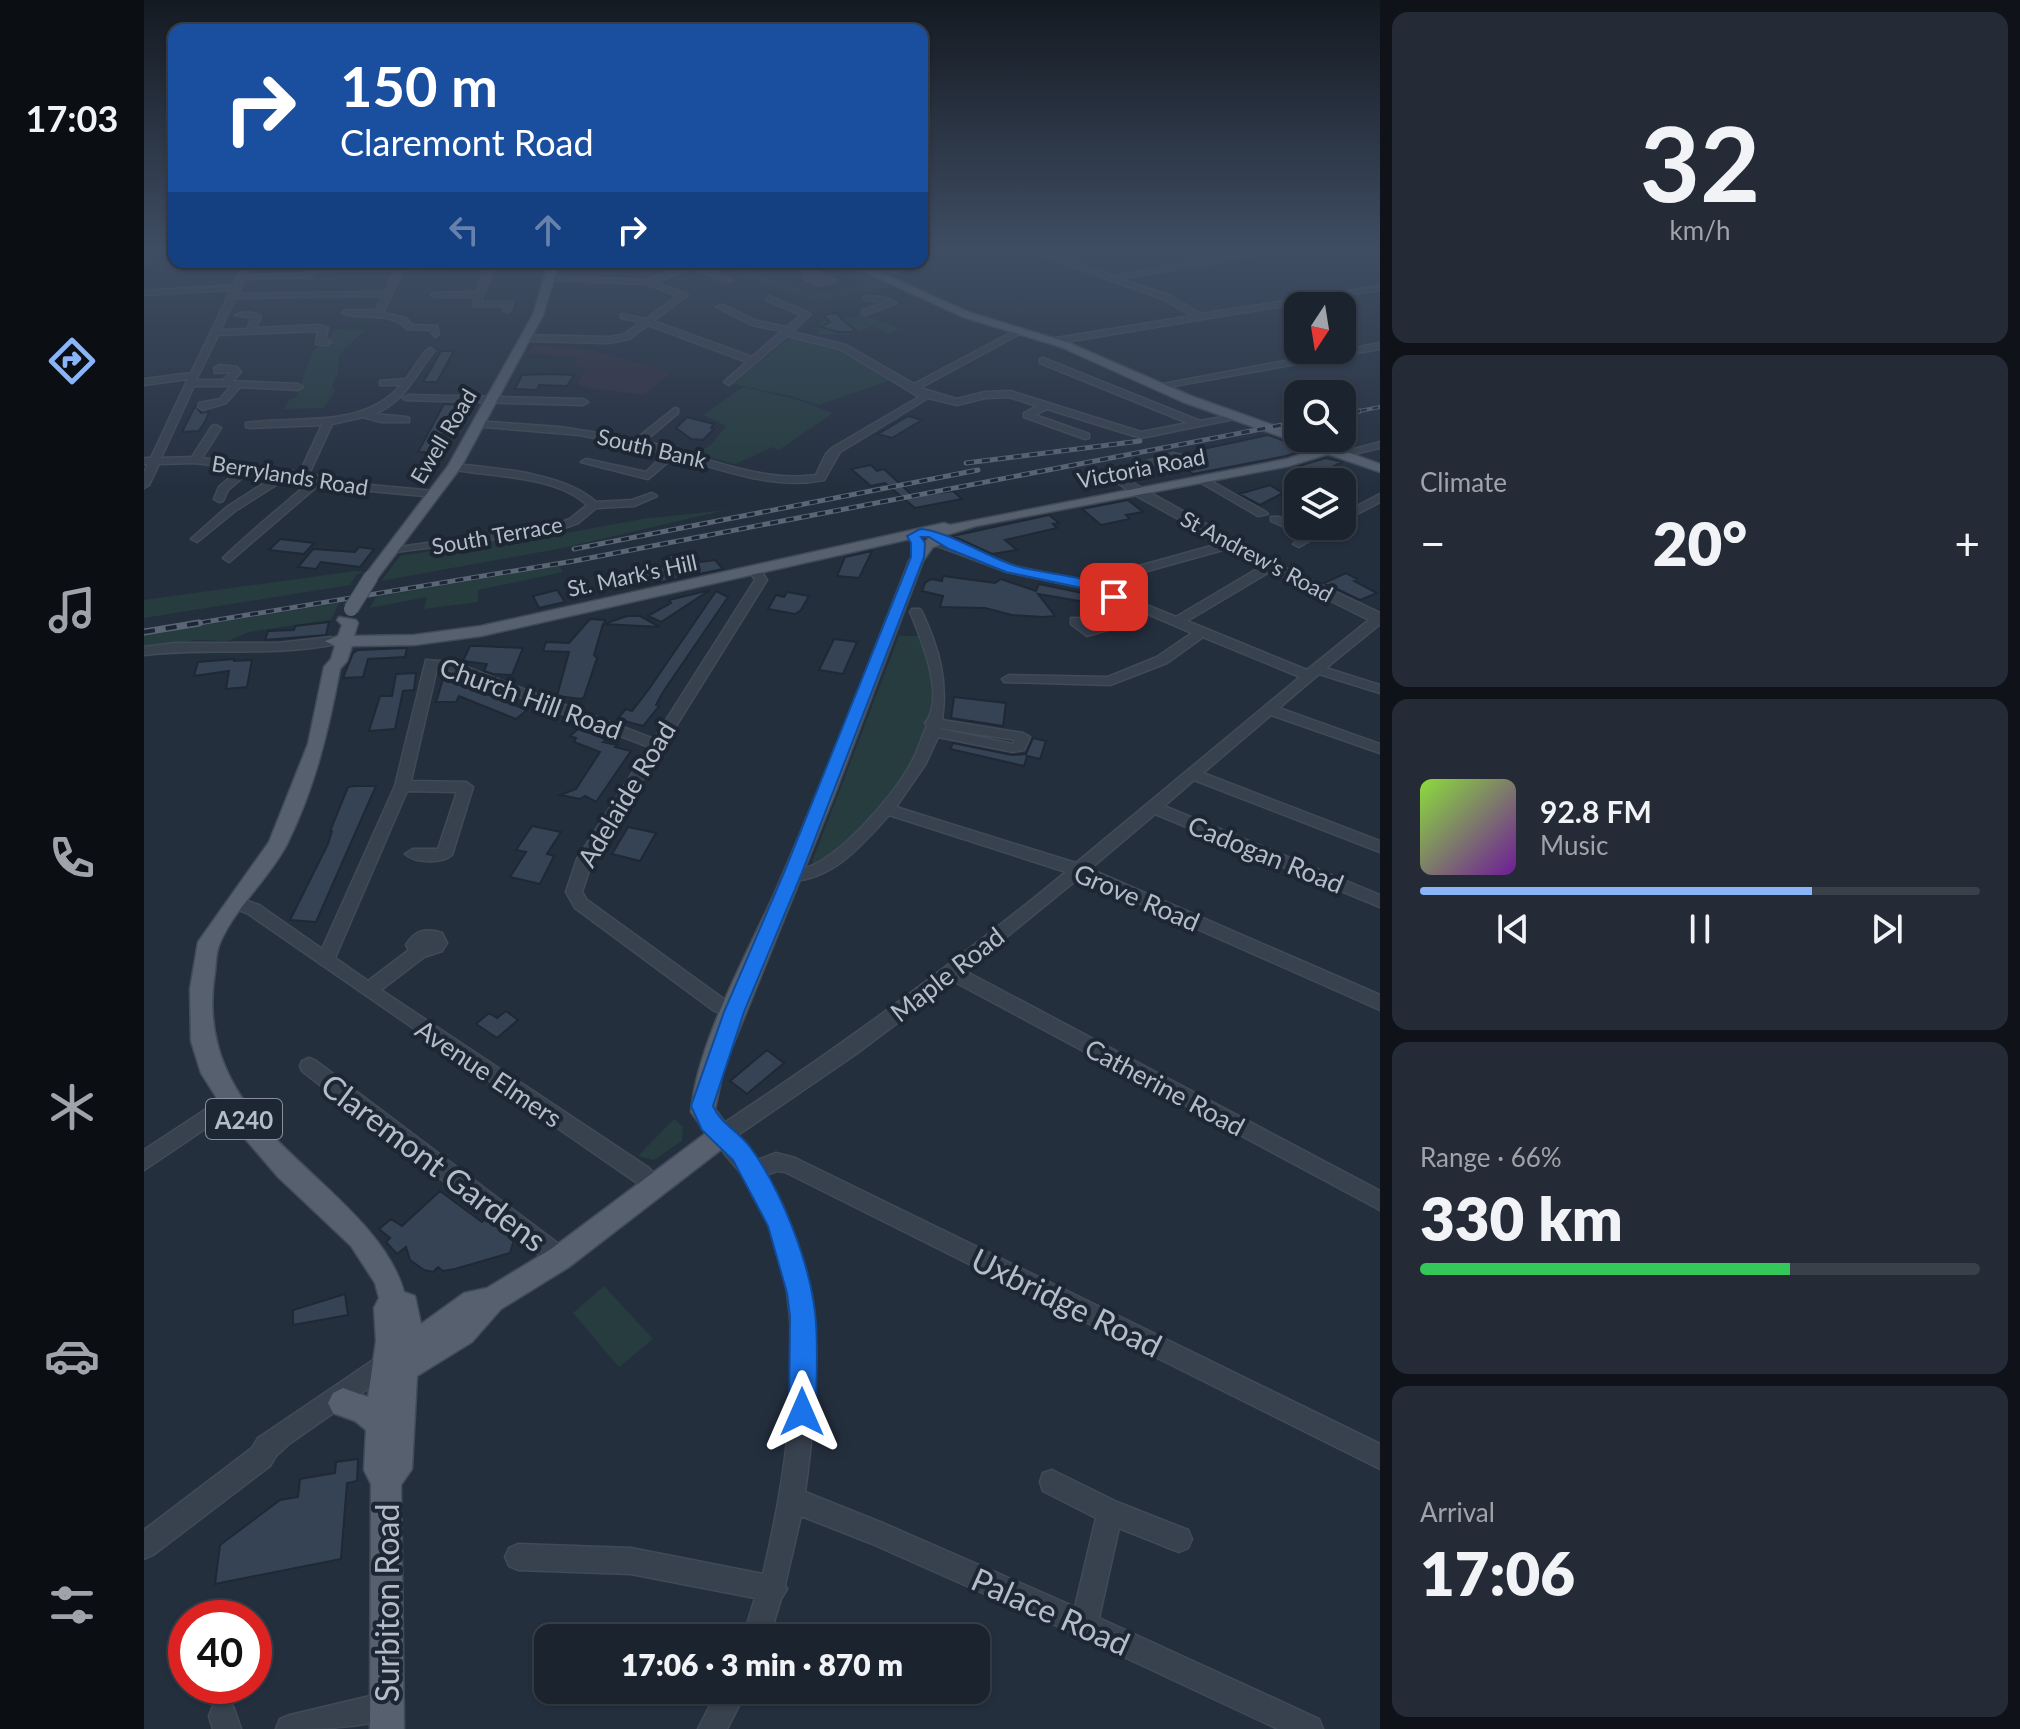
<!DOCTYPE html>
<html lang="en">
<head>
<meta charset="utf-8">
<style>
	:root { --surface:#1b232e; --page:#242b36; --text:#f1f3f6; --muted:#a0a4aa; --line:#39404a; --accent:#8ab4f8 }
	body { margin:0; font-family:Lato,sans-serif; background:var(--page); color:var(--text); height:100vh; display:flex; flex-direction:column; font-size:30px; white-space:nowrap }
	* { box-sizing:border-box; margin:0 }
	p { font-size:26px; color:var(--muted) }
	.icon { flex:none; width:44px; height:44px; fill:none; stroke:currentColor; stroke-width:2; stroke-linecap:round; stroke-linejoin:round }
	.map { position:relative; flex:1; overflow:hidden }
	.side { display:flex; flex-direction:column; gap:12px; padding:12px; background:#0f1319; width:640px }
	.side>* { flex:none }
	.hud { position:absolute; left:24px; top:24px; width:760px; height:244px; border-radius:16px; box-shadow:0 2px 6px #0004,0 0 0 2px var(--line); background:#1a4fa0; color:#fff; overflow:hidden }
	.needle { width:52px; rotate:192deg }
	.tools { position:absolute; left:1140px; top:292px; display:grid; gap:16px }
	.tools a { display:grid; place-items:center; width:72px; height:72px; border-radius:16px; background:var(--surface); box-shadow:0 2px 6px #0004,0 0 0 2px var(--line); font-size:40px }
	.speed { position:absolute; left:24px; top:1600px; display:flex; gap:16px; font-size:40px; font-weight:700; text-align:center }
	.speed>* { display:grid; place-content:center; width:104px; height:104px; border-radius:50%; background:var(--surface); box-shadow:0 2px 6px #0004,0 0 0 2px var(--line); line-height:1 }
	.speed .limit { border:12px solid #d22; background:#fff; color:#111 }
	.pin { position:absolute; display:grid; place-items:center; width:68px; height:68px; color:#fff; margin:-34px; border-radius:16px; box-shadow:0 4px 12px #0006 }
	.me { position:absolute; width:88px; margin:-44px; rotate:0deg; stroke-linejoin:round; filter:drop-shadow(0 0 6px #0008) }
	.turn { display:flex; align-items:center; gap:28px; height:168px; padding:0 40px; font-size:36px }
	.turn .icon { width:104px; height:104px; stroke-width:2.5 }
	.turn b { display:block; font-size:56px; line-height:68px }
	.lanes { display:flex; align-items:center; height:76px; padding:0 40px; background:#0003; justify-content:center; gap:40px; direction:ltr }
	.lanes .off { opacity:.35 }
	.big { font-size:60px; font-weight:800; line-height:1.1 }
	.side .card { flex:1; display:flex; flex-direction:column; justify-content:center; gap:12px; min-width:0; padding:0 28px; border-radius:16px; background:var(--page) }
	.side .dial { align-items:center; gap:0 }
	.dial b { font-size:104px; line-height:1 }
	.song { display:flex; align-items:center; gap:24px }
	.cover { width:96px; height:96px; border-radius:12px; background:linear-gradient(135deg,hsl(90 70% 55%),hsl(280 70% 35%)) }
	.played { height:8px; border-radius:4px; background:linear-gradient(90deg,var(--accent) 70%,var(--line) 70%) }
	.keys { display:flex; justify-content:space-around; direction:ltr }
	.heat { display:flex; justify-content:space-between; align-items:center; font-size:44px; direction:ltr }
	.charge { height:12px; border-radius:6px; background:linear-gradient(90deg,#34c759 66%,var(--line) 0) }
	.trip { position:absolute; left:390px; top:1624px; width:456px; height:80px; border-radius:16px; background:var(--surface); box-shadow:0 2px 6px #0004,0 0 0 2px var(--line); font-weight:800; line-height:80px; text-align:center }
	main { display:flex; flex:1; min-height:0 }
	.tab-bar { display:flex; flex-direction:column; width:144px; justify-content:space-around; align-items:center; background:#0b0e12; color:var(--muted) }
	.tab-bar .icon { width:56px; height:56px }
	.tab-bar .active { color:var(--accent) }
	.tab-bar b { font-size:36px; color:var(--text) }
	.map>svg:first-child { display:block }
</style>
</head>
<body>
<main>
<nav class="tab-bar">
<b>17:03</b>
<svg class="icon active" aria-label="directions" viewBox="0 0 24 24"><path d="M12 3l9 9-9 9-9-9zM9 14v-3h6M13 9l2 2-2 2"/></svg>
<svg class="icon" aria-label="music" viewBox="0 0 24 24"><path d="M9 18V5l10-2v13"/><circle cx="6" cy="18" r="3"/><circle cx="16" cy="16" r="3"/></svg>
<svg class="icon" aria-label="phone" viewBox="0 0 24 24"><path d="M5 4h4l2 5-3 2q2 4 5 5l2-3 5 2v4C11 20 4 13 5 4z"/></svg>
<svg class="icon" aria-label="climate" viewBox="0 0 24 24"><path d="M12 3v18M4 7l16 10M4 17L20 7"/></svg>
<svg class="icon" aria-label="car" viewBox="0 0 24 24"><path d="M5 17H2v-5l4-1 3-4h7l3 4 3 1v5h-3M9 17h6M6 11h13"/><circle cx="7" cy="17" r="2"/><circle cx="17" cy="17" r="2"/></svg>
<svg class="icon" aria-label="filters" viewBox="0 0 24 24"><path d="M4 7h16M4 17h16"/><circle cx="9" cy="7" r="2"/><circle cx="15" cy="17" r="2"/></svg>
</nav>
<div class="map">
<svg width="1236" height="1729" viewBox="0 0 1236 1729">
	<rect width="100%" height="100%" fill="#242f3e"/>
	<path fill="#32303f" d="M390,345L447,350L527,372L500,395L446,388L433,384L441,369L430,365L433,357L382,353Z"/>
	<path fill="#263c3f" d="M574,262H582C623,278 673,304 715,283L707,274L677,262H694L748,286L676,302L652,296Z
		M715,314L751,326L753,330L746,334L728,326L710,334L672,335L678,321L713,317Z
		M193,329L220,330L195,355L194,372L188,387L191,391L180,408L140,409L146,399L152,398L168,352Z
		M648,336L699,349L747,380L675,405L647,396L589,384Z
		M599,387L651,399L689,413L635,450L628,447L592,464L549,453L566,446L582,426L559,415Z
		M582,510L419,548L237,581L256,556L367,538L384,540L498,519Z
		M415,566L419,572L334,590V602L280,609L283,597L226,608L232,597Z
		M211,571L221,572L212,575L206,585L0,618V600Z
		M195,603L187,620L105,632L84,641L52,640L0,649V635Z
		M755,636H777L788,683L787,710L764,780L724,825L673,865L668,862Z
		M530,1119L539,1127L538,1141L510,1160L494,1156Z
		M460,1286L509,1339L475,1367L429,1313Z"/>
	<path fill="#364354" stroke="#1f2835" stroke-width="2" d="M692,313L696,317L713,332H694L677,327L686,322L679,315Z
		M297,351H310L293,382H279Z
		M378,375L408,374L430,375L423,386L395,385L393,390L371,389Z
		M300,404L322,405L303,435L296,434L286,452H274Z
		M51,406L57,413L65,411L62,420L55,431L38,432Z
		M764,416L778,420L748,438L734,434Z
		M543,417L570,424L567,428L570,429L559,440L547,439L532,428Z
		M1124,435L1163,449L1142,456L1049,474L1030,461L1039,458L1040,453Z
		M1182,458L1198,462L1171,476L1155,466Z
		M727,465L733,471L740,469L769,496L809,491L818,499L771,508L741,483L727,486L707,469Z
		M1126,485L1139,493L1116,505L1095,494Z
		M984,500L999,512L982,515L986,519L957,525L938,509Z
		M905,515L915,523L909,524L913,528L861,540L873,550L848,554L809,536Z
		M136,539L170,543L160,554L125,550Z
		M215,547L230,549L216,567L177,562L172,569L154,567L169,549L211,552Z
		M548,551L557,562L571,560L579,569L493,587L483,574L529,564L523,556Z
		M728,551L715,578L693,576L701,557Z
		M1202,573L1213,579L1210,581L1233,593L1216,600L1180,583Z
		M799,576L851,583L857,579L892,591L895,584L943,594L941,602L894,594L911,616L899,617L868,615L841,608L796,607L799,596L778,591L781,583L787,579L798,581Z
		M413,590L421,602L395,608L389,596Z
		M566,590L517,622L504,616L527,603L525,600Z
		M572,591L584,597L519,692L512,705L515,706L499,726L473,719L482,709L488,711L505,689Z
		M643,592L665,596L657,610L651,614L624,609L632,595L640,597Z
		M483,616H496L516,627L459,624L450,655L453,658L440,697L437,699L413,696L425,652L399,651L402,642L425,643L446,619L461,620L460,624Z
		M185,622L182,635L121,640L124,631L150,630L151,626Z
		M690,639L713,642L699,674L675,670Z
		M326,646H336L379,648L368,675L349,674L340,671L343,664L319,661Z
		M263,648L261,657L224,659L219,677L199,678L209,653L214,650Z
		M90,659V661L108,660L103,687L82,689L85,671L50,676L54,662Z
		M272,673L270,690L259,691L251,729L225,731L236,696H248L252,674Z
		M299,679H319L340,688L335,691L383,710L372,719L315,696L312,702H292Z
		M810,697L862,703L859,726L807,718Z
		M434,729L457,737L462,740L459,742L473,745L471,747L487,751L452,802L441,796L436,799L416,795L432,789L456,752L430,742L432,738L426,736Z
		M889,738L902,741L896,759L883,756L880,766L806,749L809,743L868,755L882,754Z
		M211,786H232L172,922L146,920L184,844L188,831H186L204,787Z
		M388,826L417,832L403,854L410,856L396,884L366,877L382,852L372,850Z
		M484,827L512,833L496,861L468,854Z
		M362,1011L374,1020L353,1038L332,1024L345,1013L353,1018Z
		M623,1050L640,1063L603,1094L586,1081Z
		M296,1191L338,1222L342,1218L370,1240L366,1253L311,1269L299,1271L294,1267L289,1272L280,1270L266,1260L262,1247L253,1254L242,1242L246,1238L235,1229L247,1219L258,1226Z
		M201,1294L204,1315L149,1325V1310Z
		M214,1459L213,1481L203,1483L197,1559L71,1584L76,1545L136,1500L154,1497L156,1479L191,1473L192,1462Z"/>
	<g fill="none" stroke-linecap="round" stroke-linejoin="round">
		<g stroke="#414a57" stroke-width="3">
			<path id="minor" d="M3,249H11L0,265Z
				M879,249H890L968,276L1129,249H1147L976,279L1025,295L1057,314L1236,286V290L909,344L905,341L906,339L1048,316L1019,299Z
				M101,262H109L103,275L163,273L169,262H177L174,267L410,263L414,265L410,267L349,268L337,302H369L367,310L363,312L359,310L361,306H329L331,297H291L287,295L291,293L333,292L341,268L259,270L239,313L262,318L268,325L293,326L295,334L291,337L286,330L263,329C245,310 218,321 198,313L202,310H232L239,296L91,298L76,330L103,329L108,318L91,315C97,311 111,312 117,316L112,328L175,325L184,328L181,339L187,342L183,345L172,344L174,331L74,335L52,380H79L87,372L71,373L70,368L75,365L93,367L97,372L89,381L154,384L159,387L154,390L96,387L82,403L59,410L54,407L55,403L76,399L87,386H50L17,458L48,457L68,426L72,425L77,428L58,458L156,472L178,425L106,428L102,427V423C155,415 218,430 257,385H236V381L262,379L280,353L286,348L290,351C271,375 261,402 230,414L262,417L265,418V422H237L219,417L188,424L165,474L204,483L291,491L296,494L291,497L204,489L177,483L85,562L79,558L81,556C109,529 138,506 167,481L146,476L91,511L53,542L47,539L49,537L83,507L134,474L107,470L84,490L79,501L75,502L70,499L75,487L96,469L51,463L15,464L5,485L0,488V473L4,464H0V458H7L44,379L0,385V379L47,373L87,290L0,295V291L90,285ZM251,270L241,292L94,294L101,279L166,277L172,271Z
				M542,262H558L554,265L589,280L582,282L547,268L511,282L544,295L509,321L608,357L638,331L608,325L572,307L579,305L613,321L643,327L657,315L622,300L625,296L667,314L648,332L702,345L770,384L872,330L879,332L776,388L813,399L841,392L866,391L997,432L1044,423L896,363V359L899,358L1056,421L1095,414L1100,417L997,438L903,409L891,415L945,434V438L941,439L880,417V413L893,406L865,397L841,398L813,405L784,398L696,452L680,480C630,490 578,470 531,456L504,479L437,462L442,459L502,472L522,453L436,435L330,426L328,424L333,421L416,427L492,439L531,408L534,409V413L501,441C556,455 615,483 672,475L682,454L688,448L775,397L696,349L643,336L585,385L580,382L582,380L603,362L504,325L485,339L464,343L382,341L378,338L382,335L464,337L479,335L497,322L477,318V314L502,319L534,296L503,284L407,280L404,276L503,280Z
				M644,262H654L693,281L677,285L660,279V275L665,273Z
				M760,262L771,264L738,277L731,275Z
				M720,296L740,297L753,303L721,315L718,314V310L742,303L720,300Z
				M1236,343V349L1013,389L1008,386Z
				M264,395L439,399L444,402L439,405L261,400L259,398Z
				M1236,442V448L1197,457L1192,454Z
				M1029,453L1038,455L975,475L1131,563L1236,613V624L1182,668L1236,685V693L1175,674L1135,708L1236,744V753L1127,715L1059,773L1236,841V852L1050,780L1020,806L1236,895V907L1011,814L946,869L1236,995V1010L936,877L821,971L1236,1191V1210L809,981L712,1054L591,1137L611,1161L632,1153L651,1158L1236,1444V1469L641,1172L633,1171L622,1175C680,1268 676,1388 661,1492L741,1524L931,1607L952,1518L899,1491L896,1482L899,1473L908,1470L973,1502L1044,1530L1048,1539L1044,1548L1035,1552L975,1528L955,1618L1175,1719L1179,1729H1134L931,1634L726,1543L657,1516L641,1585L643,1589L637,1599L625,1638H599L611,1598L487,1574L374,1570L365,1566L361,1557L365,1548L374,1544L487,1548L619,1574C646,1461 671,1296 609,1189C597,1170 578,1155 568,1135L571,1129C693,1049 810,964 922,872L745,815C719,844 690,879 648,881L640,875L642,871C650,869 659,870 667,866C699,853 749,796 766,765C774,752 777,738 783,726L781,723C802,698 777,638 766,612L768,609H776L778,612C795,649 804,680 798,720L879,733L886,737L880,750L869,752L794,737L781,765L752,807L932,863L1156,677L1059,637L1023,663L966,685L860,682L858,679L865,675L964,677L1013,657L1048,633L999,612L981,625L943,636L927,624V618H935L945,627L973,619L989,608L940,588L863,572L783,542L789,539L814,544L870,566L941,581L1078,543L989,494L962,474ZM1086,548L1118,566L1032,617L953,585ZM1127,571L1225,620L1163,670L1043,621ZM796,729V728L871,740L869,744Z
				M310,464C351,468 421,473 452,502L488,500L508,493L513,496L490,506L452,508L434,523L412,531L244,553L242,551L248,548L410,525L426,519L443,505C412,475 346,477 306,469L305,467Z
				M1058,476L1122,512L1124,514L1114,516L1054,481V477Z
				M1236,494V502L1198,522V514Z
				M1127,517H1135L1169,531L1177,526H1191L1155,547L1149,544L1160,536L1127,521Z
				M611,566L615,567L623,580L449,859L438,892L443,900L581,1000L596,1007L599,1012L596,1017L590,1019L569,1010L431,908L422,892L433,859L505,747L302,669L293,668L267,781L322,782L329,787L308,855C298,864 271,863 261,854L269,849H294L313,792L263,791L191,958L224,981L265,950L262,945C271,930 282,928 298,933L303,943L298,951L280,957L237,990L505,1168L519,1185L516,1191L509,1194L103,913L86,907L84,903L92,897L115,905L178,949L251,786L282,660L309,662L510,739L611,580L605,570Z
				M187,637L193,641L192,644C129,657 63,647 0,655V647L31,643H134Z
				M165,1058L172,1061L424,1251L427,1258L424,1265L416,1268L408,1265L158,1071L156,1066L158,1061Z
				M88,1092L95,1094L98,1100L95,1106L0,1170V1150Z
				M244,1350L252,1353L255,1361L252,1369L145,1444L132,1456L126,1466L9,1555L0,1559V1530L108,1448L114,1438L129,1428Z
				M574,1690H603L583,1729H554Z
				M243,1692L253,1696L257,1706L253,1716C214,1729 173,1729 132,1729L136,1719L146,1715Z
				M79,1702L89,1706L97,1729H69L65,1716L69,1706Z"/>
		</g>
		<g stroke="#414a57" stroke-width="3">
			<path id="major" d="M405,262H415L399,315L317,467L232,580H222V574L304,466L389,315Z
				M699,262H712L827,313L925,343L1047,396L1154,434V438H1164L1236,464V472L1184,454L1145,466L832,526L802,535L796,545L789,547L779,561L690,796L580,1067L571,1109L590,1135L587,1142L425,1267L357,1309L328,1342L273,1376L268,1469L257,1485L260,1729H226L227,1484L220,1470L222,1430L211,1421L189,1413L184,1403L189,1393L199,1388L224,1397L232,1341L230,1308L235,1298L231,1283L207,1246L134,1177L91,1127L57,1073L47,1041L46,989L54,942L125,842L164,744L180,667L187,659L191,646L181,641L194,636L198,625L193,620L195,617L212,620L214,623L210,636L270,635L337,626L800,523L806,525L1143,459L1172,449L1039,402L917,347L819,317ZM788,534L765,561C722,671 679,782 632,890C603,955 553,1042 547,1112L562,1133L407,1249L343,1288L320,1293L277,1324L271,1296L260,1292C241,1223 153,1170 109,1113C76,1071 62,1026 71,972C72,963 72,951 76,943C91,907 127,877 144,842C171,787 185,729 196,669L203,661L208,646L270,645L337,636Z"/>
		</g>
		<use href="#minor" fill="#38414e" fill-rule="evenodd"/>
		<use href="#major" fill="#56606e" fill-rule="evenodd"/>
		<g stroke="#5a6575" stroke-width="4">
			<path id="rail-far2" d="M1205,413L1236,407"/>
		</g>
		<g stroke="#5a6575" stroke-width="5">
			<path id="rail-far1" d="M1198,414L1216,411
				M822,463L996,441
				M430,549L834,470
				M43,625L430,561L1154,422"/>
		</g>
		<g stroke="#5a6575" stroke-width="7">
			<path id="rail" d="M0,632L55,623"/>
		</g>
		<use href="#rail-far2" stroke="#1d2633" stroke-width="2" stroke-dasharray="6" stroke-linecap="butt"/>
		<use href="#rail-far1" stroke="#1d2633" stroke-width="3" stroke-dasharray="8" stroke-linecap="butt"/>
		<use href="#rail" stroke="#1d2633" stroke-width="4" stroke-dasharray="11" stroke-linecap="butt"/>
		<g stroke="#414a57" stroke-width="16" stroke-linecap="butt">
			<path id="major-bridge" d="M207,609L227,577"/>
		</g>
		<use href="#major-bridge" stroke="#56606e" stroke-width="14"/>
	</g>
	<linearGradient id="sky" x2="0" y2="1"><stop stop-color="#141a22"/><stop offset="0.51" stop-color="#3f4d63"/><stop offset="1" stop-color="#3f4d63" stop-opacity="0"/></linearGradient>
	<rect width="1236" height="491" fill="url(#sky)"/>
	<path fill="#1a73e8" stroke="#114b97" stroke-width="2" d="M776,529C801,530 842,556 869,565C902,576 950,573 977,597L970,601L938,588L862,572L805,549L785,537H777L781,543L780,557L657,875L600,1012L569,1106C577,1124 594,1131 606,1147C637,1189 665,1261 671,1312C675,1345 672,1379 672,1412L668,1421L658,1425L649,1421L645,1412L646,1316L643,1293L624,1226L589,1160L558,1130L547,1106L580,1012L639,875L767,557V543L763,536Z"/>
	<g text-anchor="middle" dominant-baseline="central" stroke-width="8" stroke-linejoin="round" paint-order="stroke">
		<g font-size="22" fill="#b4bcc9" stroke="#1d2633">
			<text transform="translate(299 436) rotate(-59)">Ewell Road</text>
			<text transform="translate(508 448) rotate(13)">South Bank</text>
			<text transform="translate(997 468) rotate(-11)">Victoria Road</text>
			<text transform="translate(146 475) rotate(9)">Berrylands Road</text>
			<text transform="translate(353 535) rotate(-10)">South Terrace</text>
			<text transform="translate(1113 556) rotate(28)">St Andrew's Road</text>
			<text transform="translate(488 575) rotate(-12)">St. Mark's Hill</text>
		</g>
		<rect fill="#1d2633" stroke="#878f9c" stroke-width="2" x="62" y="1099" width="76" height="40" rx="6"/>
		<g font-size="24" font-weight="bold" fill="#b4bcc9">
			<text x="100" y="1119">A240</text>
		</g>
		<g font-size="26" fill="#b4bcc9" stroke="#1d2633">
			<text transform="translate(387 698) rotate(20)">Church Hill Road</text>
			<text transform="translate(482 794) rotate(-59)">Adelaide Road</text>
			<text transform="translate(1122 854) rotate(22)">Cadogan Road</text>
			<text transform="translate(993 897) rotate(23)">Grove Road</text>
			<text transform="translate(803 974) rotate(-38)">Maple Road</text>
			<text transform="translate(345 1073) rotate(34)">Avenue Elmers</text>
			<text transform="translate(1021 1087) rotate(28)">Catherine Road</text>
		</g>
		<g font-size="32" fill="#b4bcc9" stroke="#1d2633">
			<text transform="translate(290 1162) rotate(37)">Claremont Gardens</text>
			<text transform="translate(923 1302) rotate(26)">Uxbridge Road</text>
			<text transform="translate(242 1603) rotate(-90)">Surbiton Road</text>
			<text transform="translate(907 1611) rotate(24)">Palace Road</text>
		</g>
	</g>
</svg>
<div class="tools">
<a><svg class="needle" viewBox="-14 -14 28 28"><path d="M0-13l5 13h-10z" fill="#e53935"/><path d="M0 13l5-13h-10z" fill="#a0a4aa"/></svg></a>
<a><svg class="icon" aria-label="search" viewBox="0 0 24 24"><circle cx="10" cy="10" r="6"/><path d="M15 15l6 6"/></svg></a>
<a><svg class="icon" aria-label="layers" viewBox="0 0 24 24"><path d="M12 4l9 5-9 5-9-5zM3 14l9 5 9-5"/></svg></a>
</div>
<div class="speed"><div class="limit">40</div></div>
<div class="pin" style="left:970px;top:597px;background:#d93025"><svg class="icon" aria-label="arrive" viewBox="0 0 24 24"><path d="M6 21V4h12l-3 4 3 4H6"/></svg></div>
<svg class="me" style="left:658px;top:1412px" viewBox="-20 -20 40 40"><path d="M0-17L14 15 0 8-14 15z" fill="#1a73e8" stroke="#fff" stroke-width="4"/></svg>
<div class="trip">17:06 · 3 min · 870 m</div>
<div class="hud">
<div class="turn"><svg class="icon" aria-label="right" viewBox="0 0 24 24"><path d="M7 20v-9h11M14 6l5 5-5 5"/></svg><div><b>150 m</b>Claremont Road</div></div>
<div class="lanes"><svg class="icon off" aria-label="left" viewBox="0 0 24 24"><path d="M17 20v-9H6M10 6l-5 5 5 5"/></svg><svg class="icon off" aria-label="ahead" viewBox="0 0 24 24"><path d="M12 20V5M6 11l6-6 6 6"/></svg><svg class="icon" aria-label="right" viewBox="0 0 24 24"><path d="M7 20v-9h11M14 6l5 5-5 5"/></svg></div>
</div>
</div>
<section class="side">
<div class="card dial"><b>32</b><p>km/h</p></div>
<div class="card"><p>Climate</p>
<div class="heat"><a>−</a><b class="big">20°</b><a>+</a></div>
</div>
<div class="card">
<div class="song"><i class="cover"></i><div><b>92.8 FM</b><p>Music</p></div></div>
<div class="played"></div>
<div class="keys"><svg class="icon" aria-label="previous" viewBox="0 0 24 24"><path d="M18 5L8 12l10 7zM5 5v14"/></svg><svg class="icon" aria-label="pause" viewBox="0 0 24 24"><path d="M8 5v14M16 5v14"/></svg><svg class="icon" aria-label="next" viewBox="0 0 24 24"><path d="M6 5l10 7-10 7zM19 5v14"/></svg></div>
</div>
<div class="card"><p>Range · 66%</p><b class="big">330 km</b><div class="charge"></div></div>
<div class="card"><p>Arrival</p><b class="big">17:06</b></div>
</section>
</main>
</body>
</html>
